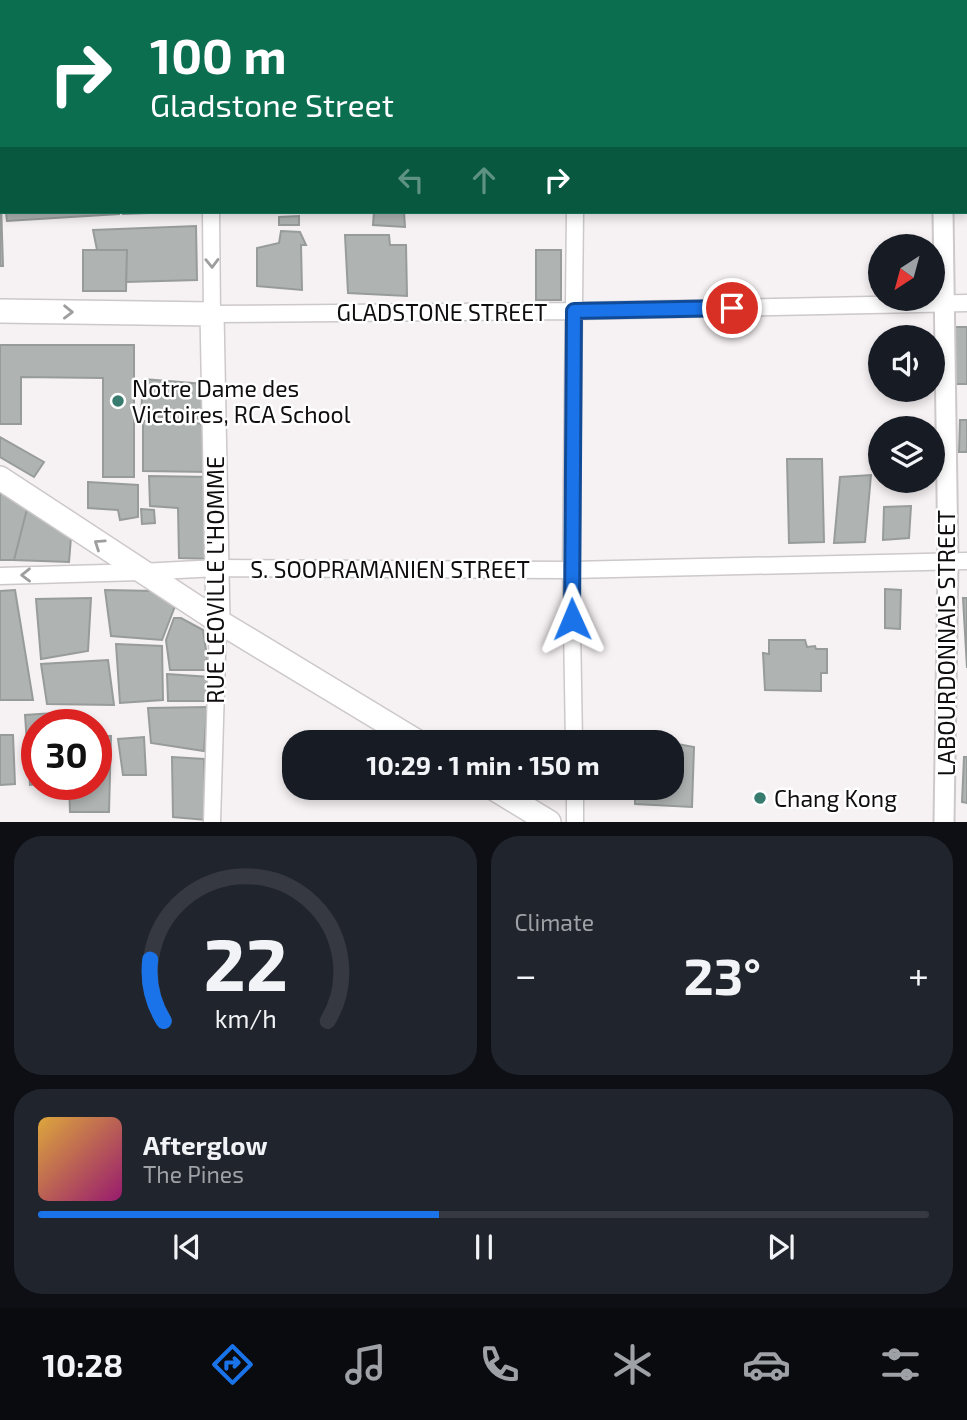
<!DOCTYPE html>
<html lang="en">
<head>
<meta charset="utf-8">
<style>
	:root { --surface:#171b24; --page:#20242c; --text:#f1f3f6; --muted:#9ea1a6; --line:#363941; --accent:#1a73e8 }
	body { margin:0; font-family:"Exo 2",sans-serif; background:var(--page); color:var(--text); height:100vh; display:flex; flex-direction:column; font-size:26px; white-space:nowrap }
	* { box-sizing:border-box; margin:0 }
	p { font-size:23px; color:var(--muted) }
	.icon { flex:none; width:38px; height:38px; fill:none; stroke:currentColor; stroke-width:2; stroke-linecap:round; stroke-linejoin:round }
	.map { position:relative; height:822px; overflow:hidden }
	.side { display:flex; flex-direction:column; gap:14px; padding:14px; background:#0d0f14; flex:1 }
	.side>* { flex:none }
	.hud { position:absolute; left:0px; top:0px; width:968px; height:214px; box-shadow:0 4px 10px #0003; background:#0b6e4f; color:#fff; overflow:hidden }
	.needle { width:46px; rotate:216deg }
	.buttons { position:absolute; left:868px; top:234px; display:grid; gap:14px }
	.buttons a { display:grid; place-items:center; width:77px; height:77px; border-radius:50%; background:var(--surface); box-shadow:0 4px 10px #0003; font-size:35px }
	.speed { position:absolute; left:21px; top:709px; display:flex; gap:14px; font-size:35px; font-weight:700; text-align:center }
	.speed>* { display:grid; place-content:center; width:91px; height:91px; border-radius:50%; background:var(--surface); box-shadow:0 4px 10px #0003; line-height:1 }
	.speed .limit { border:10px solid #d22; background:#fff; color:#111 }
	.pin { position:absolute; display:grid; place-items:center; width:60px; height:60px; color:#fff; margin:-30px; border:4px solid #fff; border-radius:50%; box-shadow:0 2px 7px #0007 }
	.me { position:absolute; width:77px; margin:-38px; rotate:359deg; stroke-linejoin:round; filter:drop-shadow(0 0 5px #0008) }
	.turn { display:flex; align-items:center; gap:24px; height:147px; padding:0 35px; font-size:32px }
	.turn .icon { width:91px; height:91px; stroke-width:2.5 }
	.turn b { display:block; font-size:49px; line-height:60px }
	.lanes { display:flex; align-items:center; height:66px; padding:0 35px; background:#0003; justify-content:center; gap:35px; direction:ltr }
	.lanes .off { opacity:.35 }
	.big { font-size:52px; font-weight:700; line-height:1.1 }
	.side .widget { flex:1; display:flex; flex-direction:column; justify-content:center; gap:10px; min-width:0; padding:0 24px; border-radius:28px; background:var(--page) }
	.side .dial { align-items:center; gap:0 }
	.dial svg { height:182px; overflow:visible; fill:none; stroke:var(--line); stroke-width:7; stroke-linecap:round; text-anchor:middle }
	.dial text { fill:var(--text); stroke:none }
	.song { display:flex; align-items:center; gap:21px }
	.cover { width:84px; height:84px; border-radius:10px; background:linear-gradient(135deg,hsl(40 70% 55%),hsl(320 70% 35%)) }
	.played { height:7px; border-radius:4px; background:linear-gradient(90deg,var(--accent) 45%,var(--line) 45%) }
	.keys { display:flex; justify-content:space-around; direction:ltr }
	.heat { display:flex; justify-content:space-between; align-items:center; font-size:38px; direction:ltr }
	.side .tiles { flex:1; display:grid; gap:14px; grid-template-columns:1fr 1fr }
	.widget:last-child { grid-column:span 2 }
	.trip { position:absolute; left:282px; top:730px; width:402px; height:70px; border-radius:28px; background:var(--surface); box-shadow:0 4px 10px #0003; font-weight:700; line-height:70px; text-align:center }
	.tabs { display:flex; height:112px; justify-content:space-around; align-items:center; background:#090b0e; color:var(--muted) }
	.tabs .icon { width:49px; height:49px }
	.tabs .on { color:var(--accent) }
	.tabs b { font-size:32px; color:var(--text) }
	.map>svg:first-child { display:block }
</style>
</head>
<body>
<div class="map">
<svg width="967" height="822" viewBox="0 0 967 822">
	<rect width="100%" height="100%" fill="#f6f1f2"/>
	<path fill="#afb4b3" stroke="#979c9b" stroke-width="2" d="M0,0H3V2L2,29H0Z
		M10,0H108V2H10Z
		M112,0H139V2H113Z
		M959,0H967V37L966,2H959Z
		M0,60L2,83V105H0Z
		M0,113H2V147H0Z
		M0,204H1L3,266H0Z
		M6,212H119V214L7,221Z
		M123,212H176L123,214Z
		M374,212H404L405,227L373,225Z
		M299,216V225H279V217Z
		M196,226L197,280L126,282L127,250H97L93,230Z
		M281,231L300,232L306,245H301L302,290L257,286V248L279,243Z
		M345,235H389L390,245H406L407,296L348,293Z
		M83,250H127L126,291H83Z
		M536,250H561V300H536Z
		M953,327H967V384H956Z
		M0,345H134V477H103V378L21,377V424H0Z
		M143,379L204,384V419L141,416Z
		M960,420H967V452H959Z
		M143,421L209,424L208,472L143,471Z
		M915,422V429H883V427Z
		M0,437L44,462L34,477L0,457Z
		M787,459H822L824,542L789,543Z
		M871,475L865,542L834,543L840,477Z
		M149,476L209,477L213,559L179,558L178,508L150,506Z
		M88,482L138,485V517L120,520L118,510L88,508Z
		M0,490L27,509L14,560H0Z
		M911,506L909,538L883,540L884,507Z
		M27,509L71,537L69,562L14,560Z
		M141,509L154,510L155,523L142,524Z
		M885,589L901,590L900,629L885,628Z
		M15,590L33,700H0V591Z
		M105,590L155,591L175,606L162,640L111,636Z
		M91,598L88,651L41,659L36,599Z
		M963,598H967V668Z
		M174,618H181L203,630L209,670H170L166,640Z
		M769,640H805L807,647L815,646L816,649H827V673H821V691L765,690L763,653L769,654Z
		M116,644L162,646L163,700L120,703Z
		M108,660L114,705L47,704L41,664Z
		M167,674L210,677V701H168Z
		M207,707L204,751L151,743L148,708Z
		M54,713L55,724H37L38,784L30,785L25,715Z
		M0,735H13L15,784L0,785Z
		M96,736H111L109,812H70L69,784H96Z
		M144,737L146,775H123L118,739Z
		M637,737L664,742H637Z
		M672,743L694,747L692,807L635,804V788H672Z
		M172,757L204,759L206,820L173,817Z
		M964,757H967V803L962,802Z"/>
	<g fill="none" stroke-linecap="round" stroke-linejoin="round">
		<g stroke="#cdc8ca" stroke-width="19">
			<path id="minor" d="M209,0V2
				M578,2V0
				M0,39H2
				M966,53H967
				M211,212L212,314L574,311L967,303
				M0,576L141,572L217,568L571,570L967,561
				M574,742L571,570L575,212
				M575,788V822
				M212,822L218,621"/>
		</g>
		<g stroke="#cdc8ca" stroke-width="23">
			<path id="tertiary" d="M942,0V2
				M943,212L948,561L944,822"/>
		</g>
		<g stroke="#cdc8ca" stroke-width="26">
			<path id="secondary" d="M0,311L212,314L218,621
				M0,478L218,621L418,742
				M493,788L549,822"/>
		</g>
		<use href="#minor" stroke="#fff" stroke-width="16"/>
		<use href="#tertiary" stroke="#fff" stroke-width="19"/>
		<use href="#secondary" stroke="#fff" stroke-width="23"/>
	</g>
	<defs><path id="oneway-chevron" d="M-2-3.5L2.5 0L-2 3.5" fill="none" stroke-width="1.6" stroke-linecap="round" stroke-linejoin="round" transform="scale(1.75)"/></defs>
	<g stroke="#9f9e9f">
		<use href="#oneway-chevron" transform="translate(212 263) rotate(89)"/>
		<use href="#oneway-chevron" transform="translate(68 312) rotate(1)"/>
		<use href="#oneway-chevron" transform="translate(99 544) rotate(-146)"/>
		<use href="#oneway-chevron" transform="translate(26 575) rotate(179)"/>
	</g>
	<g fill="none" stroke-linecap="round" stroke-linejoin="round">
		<g stroke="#114b97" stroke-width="18">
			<path id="route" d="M572,619L574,311L732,308"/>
		</g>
		<use href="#route" stroke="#1a73e8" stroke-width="12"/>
	</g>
	<g fill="#377c6f" stroke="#fff" stroke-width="2.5">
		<circle cx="118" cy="401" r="7"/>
		<circle cx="760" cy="798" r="7"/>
	</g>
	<g text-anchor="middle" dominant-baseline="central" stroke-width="5" stroke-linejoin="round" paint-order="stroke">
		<g font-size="23" fill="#0f0d0e" stroke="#fff">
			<text x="442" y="312">GLADSTONE STREET</text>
			<text x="390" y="569">S. SOOPRAMANIEN STREET</text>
			<text transform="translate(215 580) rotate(-90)">RUE LEOVILLE L'HOMME</text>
			<text transform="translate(946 643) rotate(-90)">LABOURDONNAIS STREET</text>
		</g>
		<g font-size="23" fill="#0f0d0e" stroke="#fff" text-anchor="start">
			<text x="132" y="388">Notre Dame des<tspan x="132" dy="26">Victoires, RCA School</tspan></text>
			<text x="774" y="798">Chang Kong</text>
		</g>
	</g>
</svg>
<div class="buttons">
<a><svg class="needle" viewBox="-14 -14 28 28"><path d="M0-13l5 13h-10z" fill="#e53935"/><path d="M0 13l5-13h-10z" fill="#9ea1a6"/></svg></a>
<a><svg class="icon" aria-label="sound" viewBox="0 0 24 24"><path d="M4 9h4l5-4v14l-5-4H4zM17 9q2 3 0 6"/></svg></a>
<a><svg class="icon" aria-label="layers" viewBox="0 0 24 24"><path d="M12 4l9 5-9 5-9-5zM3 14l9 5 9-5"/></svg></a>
</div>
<div class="speed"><div class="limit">30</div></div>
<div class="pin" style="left:732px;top:308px;background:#d93025"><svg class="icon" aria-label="arrive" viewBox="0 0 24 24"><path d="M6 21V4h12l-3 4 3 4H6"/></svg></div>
<svg class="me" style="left:572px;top:619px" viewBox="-20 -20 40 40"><path d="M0-17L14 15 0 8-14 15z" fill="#1a73e8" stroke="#fff" stroke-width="4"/></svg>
<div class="trip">10:29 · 1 min · 150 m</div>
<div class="hud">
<div class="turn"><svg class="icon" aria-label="right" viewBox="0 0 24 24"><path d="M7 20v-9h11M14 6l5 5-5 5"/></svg><div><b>100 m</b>Gladstone Street</div></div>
<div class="lanes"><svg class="icon off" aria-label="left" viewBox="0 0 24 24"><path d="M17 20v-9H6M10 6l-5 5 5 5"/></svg><svg class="icon off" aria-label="ahead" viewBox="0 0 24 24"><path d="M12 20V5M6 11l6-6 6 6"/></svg><svg class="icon" aria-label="right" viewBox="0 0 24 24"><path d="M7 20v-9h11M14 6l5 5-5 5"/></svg></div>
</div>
</div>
<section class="side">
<div class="tiles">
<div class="widget dial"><svg viewBox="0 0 100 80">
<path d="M14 69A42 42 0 1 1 86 69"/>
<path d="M14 69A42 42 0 0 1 8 42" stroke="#1a73e8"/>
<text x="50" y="56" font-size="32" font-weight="700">22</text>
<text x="50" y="72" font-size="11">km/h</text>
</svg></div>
<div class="widget"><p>Climate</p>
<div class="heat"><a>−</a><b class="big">23°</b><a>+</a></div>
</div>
<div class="widget">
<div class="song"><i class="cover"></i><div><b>Afterglow</b><p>The Pines</p></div></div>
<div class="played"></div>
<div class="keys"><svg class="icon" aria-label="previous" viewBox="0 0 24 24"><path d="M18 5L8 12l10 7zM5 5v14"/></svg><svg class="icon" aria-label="pause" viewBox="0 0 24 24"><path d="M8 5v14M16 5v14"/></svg><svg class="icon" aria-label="next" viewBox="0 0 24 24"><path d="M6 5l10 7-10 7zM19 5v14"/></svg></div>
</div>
</div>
</section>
<nav class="tabs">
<b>10:28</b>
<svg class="icon on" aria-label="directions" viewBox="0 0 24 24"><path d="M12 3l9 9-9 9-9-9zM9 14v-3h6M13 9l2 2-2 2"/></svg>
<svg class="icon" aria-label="music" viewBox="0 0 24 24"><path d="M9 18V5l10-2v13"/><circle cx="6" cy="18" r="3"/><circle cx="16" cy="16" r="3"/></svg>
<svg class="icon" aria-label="phone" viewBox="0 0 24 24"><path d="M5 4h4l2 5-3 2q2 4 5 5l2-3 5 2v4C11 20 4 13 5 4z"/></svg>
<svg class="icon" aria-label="climate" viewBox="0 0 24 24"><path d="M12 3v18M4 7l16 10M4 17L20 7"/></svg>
<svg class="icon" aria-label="car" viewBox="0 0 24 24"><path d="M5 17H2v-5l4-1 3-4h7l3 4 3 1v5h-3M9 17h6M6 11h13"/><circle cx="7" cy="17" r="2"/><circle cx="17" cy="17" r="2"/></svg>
<svg class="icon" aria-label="filters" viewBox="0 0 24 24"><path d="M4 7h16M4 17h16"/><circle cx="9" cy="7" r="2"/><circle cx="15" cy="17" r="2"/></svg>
</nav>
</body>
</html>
